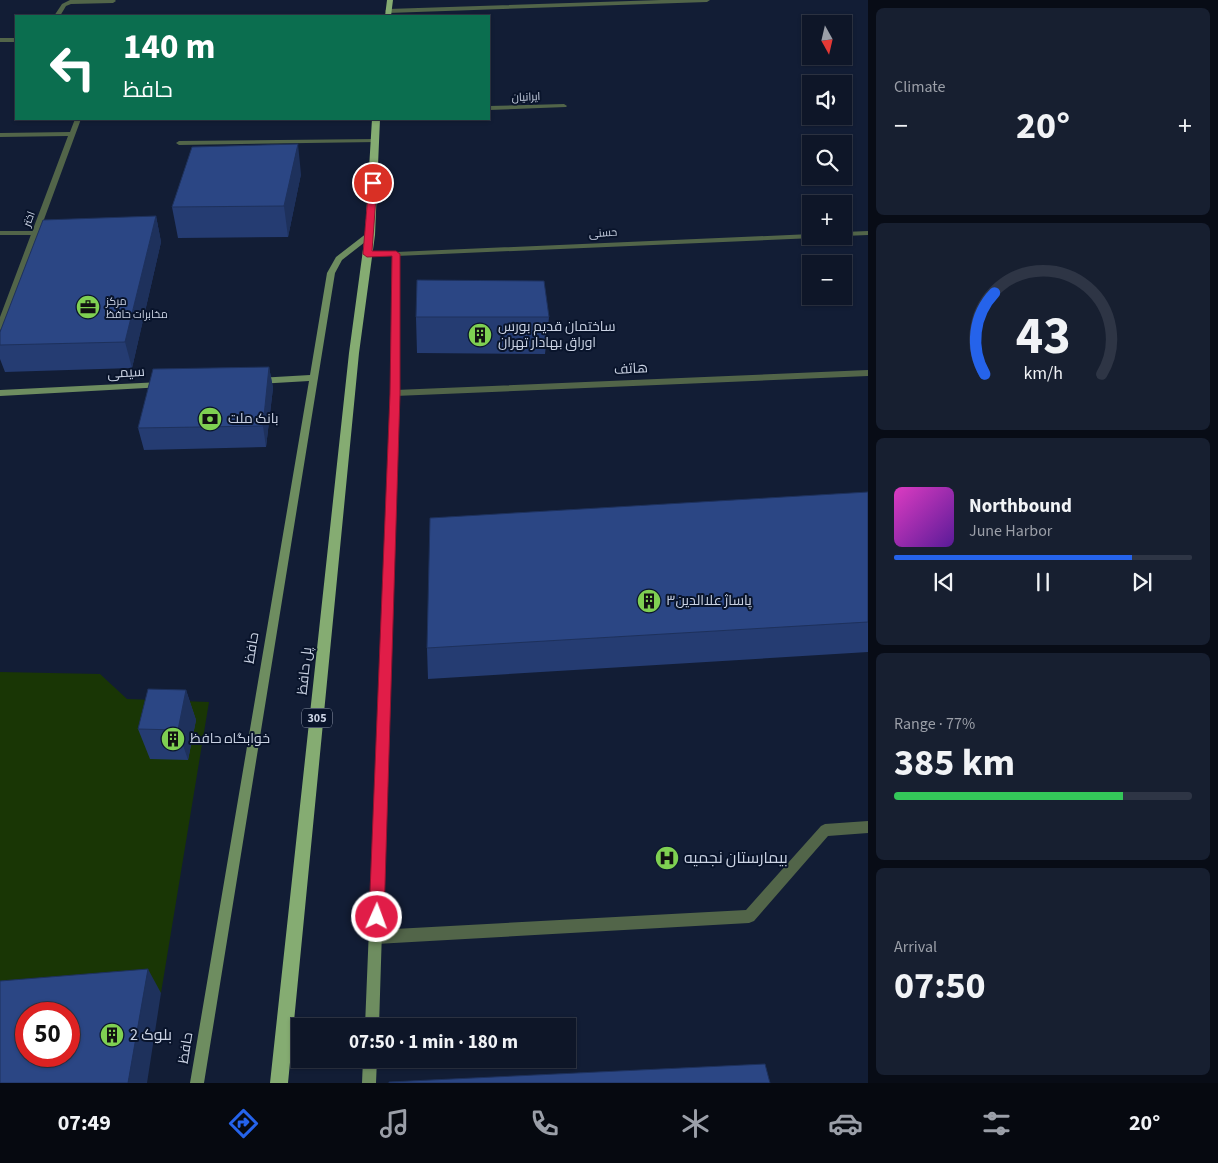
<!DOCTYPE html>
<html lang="en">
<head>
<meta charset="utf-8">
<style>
	:root { --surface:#0e1628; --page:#171f30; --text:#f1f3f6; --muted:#9b9fa8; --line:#2e3545; --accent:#2563eb }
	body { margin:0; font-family:"Source Sans 3",Cairo,sans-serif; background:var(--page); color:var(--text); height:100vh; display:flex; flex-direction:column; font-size:19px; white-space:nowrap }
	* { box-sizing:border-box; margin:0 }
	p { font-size:16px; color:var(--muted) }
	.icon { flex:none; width:28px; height:28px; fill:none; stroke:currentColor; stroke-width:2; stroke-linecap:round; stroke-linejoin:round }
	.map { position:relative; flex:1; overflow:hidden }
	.panel { display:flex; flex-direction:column; gap:8px; padding:8px; background:#080c16; width:350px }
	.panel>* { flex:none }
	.guide { position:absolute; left:15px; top:15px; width:475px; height:105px; border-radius:0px; box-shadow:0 1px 4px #0004,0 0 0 1px var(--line); background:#0b6e4f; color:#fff; overflow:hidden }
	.needle { width:32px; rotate:172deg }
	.buttons { position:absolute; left:802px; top:15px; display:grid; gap:10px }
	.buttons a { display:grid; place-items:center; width:50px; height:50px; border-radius:0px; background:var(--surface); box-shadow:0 1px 4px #0004,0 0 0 1px var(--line); font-size:25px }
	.speed { position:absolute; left:15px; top:1002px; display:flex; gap:10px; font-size:25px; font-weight:700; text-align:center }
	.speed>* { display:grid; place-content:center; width:65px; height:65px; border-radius:50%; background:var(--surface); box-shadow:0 1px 4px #0004,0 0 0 1px var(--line); line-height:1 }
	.speed .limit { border:8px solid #d22; background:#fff; color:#111 }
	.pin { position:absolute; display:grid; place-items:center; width:42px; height:42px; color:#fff; margin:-21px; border:2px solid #fff; border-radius:50%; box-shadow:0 1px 5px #0007 }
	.me { position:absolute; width:55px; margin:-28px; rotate:2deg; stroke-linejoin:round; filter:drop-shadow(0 0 4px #0008) }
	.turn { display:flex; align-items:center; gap:18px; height:105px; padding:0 25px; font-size:22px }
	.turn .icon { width:65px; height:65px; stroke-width:2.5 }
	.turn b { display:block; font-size:35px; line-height:42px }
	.big { font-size:38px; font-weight:700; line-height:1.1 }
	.panel .widget { flex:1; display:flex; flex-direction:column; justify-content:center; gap:8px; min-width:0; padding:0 18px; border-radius:8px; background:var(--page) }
	.panel .dial { align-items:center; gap:0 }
	.dial svg { height:130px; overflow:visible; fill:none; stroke:var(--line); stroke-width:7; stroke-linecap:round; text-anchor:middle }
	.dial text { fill:var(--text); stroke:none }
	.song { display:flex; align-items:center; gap:15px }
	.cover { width:60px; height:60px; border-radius:8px; background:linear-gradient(135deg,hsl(310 70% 55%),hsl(270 70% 35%)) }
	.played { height:5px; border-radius:2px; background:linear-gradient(90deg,var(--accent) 80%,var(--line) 80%) }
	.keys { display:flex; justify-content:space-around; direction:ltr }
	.heat { display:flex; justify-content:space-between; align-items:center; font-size:28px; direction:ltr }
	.charge { height:8px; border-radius:4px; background:linear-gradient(90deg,#34c759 77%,var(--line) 0) }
	.trip { position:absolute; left:291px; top:1018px; width:285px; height:50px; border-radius:0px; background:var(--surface); box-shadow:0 1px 4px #0004,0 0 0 1px var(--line); font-weight:700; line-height:50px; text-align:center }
	.dock { display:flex; height:80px; justify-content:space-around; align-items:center; background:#060910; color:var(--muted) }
	.dock .icon { width:35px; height:35px }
	.dock .active { color:var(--accent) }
	.dock b { font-size:22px; color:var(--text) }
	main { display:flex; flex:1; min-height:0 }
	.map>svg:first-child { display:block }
</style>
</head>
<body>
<main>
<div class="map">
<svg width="868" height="1083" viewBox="0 0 868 1083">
	<rect width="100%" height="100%" fill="#121d35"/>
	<path fill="#193605" d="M0,672L100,674L127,699L209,702L161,993L0,1005Z"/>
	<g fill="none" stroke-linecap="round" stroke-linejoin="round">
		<path fill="#526549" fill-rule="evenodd" d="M70,0H115L116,1L113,3L71,4L66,6L60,16H54L62,4Z
			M376,139L379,141L378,142L179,145L176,143L179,141Z
			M0,231H36L40,233L36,235H0Z
			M868,821V833L828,836L754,921L749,923L376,944L371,942L369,937L371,932L376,930L746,910L821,826L825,824Z"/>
		<path fill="#526549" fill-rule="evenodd" d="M661,0H710L707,2L388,13L385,11L388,9Z
			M0,38H16V42H0Z
			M564,104L567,106L566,107L489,110V106Z
			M75,119H81L4,328L0,330V317L68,136L0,137V133L70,132Z
			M868,231V235L844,236V232Z
			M811,234V236H814V238L396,256L392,254L396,252Z
			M868,370V376L395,396L391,393L395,390Z"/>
		<path fill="#6e8d60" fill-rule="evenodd" d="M367,233L374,235L342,260L335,273L204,1083H190L309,381L258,384L254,381L258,378L310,375L327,273L336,257Z
			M364,252H396L400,254L399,393L379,1026H365L391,393L392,256H367L363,254Z
			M161,382L165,385L164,387L0,396V390Z
			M363,1059H377L376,1083H362Z"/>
		<path fill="#85ac72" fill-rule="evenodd" d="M387,0H393L391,16H385Z
			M372,119H380L375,235L359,353L288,1083H270L349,353L365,235Z"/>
	</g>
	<path fill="#253c72" d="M301,174L288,237L178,238L172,207Z
		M156,216L161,242L132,368L5,372L0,359V332Z
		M416,317H549L545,354L417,353Z
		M269,367L273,388L266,447L144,450L138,428Z
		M868,492V652L428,679L427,648Z
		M186,690L196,720L188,760L150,759L138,729Z"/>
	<path fill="#1e315c" d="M298,144L301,174L288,237L284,206Z
		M156,216L161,242L132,368L125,342Z
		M269,367L273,388L266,447L263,426Z
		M186,690L196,720L188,760L178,730Z
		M148,969L161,993L147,1083H128Z"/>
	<path fill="#2b4684" stroke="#1e315c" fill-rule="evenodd" d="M298,144L284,206L172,207L192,147Z
		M156,216L125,342L0,345V332L43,220Z
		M417,280L544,281L549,317H416Z
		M269,367L263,426L138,428L153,369Z
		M868,492V622L427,648L430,518Z
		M148,689L186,690L178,730L138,729Z
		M148,969L128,1083H0V981ZM26,1014H69V1056H26Z
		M765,1064L770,1083H389V1082Z"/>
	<path fill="#e11d48" stroke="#92132f" d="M373,181L377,183L372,251H396L400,254V394L384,917L382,923L377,925L372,923L369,917L390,394L392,256L367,257L363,254L369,183Z"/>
	<defs>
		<g id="office-disc" transform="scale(1.25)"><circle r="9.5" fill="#7fd052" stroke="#09142b"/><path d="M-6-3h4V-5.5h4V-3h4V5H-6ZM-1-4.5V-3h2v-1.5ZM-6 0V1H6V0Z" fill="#111"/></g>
		<g id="building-disc" transform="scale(1.25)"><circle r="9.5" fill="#7fd052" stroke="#09142b"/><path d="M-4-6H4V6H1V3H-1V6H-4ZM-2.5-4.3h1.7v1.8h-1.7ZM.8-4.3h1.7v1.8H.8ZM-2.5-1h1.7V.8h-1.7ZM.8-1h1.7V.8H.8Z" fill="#111"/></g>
		<g id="bank-disc" transform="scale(1.25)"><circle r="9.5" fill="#7fd052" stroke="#09142b"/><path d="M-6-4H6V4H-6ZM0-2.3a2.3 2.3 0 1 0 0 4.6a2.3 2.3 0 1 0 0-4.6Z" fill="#111"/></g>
		<g id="hospital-disc" transform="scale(1.25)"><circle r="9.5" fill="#7fd052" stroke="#09142b"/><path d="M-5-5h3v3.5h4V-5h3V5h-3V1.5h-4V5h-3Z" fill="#111"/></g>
	</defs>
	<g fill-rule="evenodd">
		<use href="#office-disc" x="88" y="307"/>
		<use href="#building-disc" x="480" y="335"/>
		<use href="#bank-disc" x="210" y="419"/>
		<use href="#building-disc" x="649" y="601"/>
		<use href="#building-disc" x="173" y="739"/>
		<use href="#hospital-disc" x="667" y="858"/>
		<use href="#building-disc" x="112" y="1035"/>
	</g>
	<g text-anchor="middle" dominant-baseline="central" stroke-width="4" stroke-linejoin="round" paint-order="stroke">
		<g font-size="11" fill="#cbd3e4" stroke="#09142b">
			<text transform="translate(526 97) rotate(-2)">ایرانیان</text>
			<text transform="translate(29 219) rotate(-69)">اختر</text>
			<text transform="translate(603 233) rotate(-3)">حسنی</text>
		</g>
		<g font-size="11" fill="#cbd3e4" stroke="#09142b" text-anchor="start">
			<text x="106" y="301">مرکز<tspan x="106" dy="13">مخابرات حافظ</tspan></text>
		</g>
		<rect fill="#09142b" stroke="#919aac" stroke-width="1" x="302" y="708.5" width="30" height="19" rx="4"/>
		<g font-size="12" font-weight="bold" fill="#cbd3e4">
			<text x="317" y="718">305</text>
		</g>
		<g font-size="14" fill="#cbd3e4" stroke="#09142b" text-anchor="start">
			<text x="498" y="327">ساختمان قدیم بورس<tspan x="498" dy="16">اوراق بهادار تهران</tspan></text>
			<text x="228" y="419">بانک ملت</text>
			<text x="666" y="601">پاساژ علاالدین۳</text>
			<text x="190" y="739">خوابگاه حافظ</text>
		</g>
		<g font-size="14" fill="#cbd3e4" stroke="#09142b">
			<text transform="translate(631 369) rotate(-3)">هاتف</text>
			<text transform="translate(126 373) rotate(-3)">سیمی</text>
			<text transform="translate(252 648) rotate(-81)">حافظ</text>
			<text transform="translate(305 671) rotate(-84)">پل حافظ</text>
			<text transform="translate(186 1048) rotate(-81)">حافظ</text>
		</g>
		<g font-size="16" fill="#cbd3e4" stroke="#09142b" text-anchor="start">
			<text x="684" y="858">بیمارستان نجمیه</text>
			<text x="130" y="1035">بلوک 2</text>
		</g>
	</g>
</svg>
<div class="buttons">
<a><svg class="needle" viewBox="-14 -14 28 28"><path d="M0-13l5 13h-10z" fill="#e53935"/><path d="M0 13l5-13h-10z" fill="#9b9fa8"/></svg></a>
<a><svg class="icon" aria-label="sound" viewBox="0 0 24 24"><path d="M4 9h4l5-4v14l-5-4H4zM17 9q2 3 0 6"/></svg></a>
<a><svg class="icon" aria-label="search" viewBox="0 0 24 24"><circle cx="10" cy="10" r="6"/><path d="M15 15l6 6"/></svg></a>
<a>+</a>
<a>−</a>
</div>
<div class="speed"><div class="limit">50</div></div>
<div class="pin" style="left:373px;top:183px;background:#d93025"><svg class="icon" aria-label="arrive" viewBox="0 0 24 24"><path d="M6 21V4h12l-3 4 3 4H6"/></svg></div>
<svg class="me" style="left:377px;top:917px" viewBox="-20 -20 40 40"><circle r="17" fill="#e11d48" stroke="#fff" stroke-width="3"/><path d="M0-11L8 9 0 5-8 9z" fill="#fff"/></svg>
<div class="trip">07:50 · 1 min · 180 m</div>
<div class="guide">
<div class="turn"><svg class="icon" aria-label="left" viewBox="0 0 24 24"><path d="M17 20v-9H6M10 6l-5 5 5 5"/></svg><div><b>140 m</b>حافظ</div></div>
</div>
</div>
<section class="panel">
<div class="widget"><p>Climate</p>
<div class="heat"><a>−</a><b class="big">20°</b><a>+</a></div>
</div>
<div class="widget dial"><svg viewBox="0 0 100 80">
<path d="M14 69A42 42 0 1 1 86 69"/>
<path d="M14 69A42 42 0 0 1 20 19" stroke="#2563eb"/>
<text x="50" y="56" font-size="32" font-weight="700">43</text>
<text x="50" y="72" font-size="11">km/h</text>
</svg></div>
<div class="widget">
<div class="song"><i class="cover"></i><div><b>Northbound</b><p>June Harbor</p></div></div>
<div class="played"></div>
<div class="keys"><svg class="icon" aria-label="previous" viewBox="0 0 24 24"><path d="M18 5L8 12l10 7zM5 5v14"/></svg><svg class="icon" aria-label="pause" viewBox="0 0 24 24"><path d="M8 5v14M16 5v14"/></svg><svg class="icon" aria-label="next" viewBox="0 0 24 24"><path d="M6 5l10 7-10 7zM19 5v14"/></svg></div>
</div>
<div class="widget"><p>Range · 77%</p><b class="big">385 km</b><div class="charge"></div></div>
<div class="widget"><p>Arrival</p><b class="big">07:50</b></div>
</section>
</main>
<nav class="dock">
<b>07:49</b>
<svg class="icon active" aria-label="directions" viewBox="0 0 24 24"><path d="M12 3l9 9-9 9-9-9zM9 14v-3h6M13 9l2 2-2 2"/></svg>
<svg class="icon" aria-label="music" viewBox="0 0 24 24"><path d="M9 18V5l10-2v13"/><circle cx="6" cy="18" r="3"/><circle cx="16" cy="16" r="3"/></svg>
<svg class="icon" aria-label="phone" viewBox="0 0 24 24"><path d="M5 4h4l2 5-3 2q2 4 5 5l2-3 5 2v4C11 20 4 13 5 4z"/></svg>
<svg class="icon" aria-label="climate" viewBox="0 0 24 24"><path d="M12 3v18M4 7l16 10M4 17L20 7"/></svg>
<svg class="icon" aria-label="car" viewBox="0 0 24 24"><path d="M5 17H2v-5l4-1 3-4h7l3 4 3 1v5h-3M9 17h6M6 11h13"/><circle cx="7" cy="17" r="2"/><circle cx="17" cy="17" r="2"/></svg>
<svg class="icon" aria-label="filters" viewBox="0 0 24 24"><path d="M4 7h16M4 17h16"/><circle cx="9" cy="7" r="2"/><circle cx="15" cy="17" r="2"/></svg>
<b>20°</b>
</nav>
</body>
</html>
